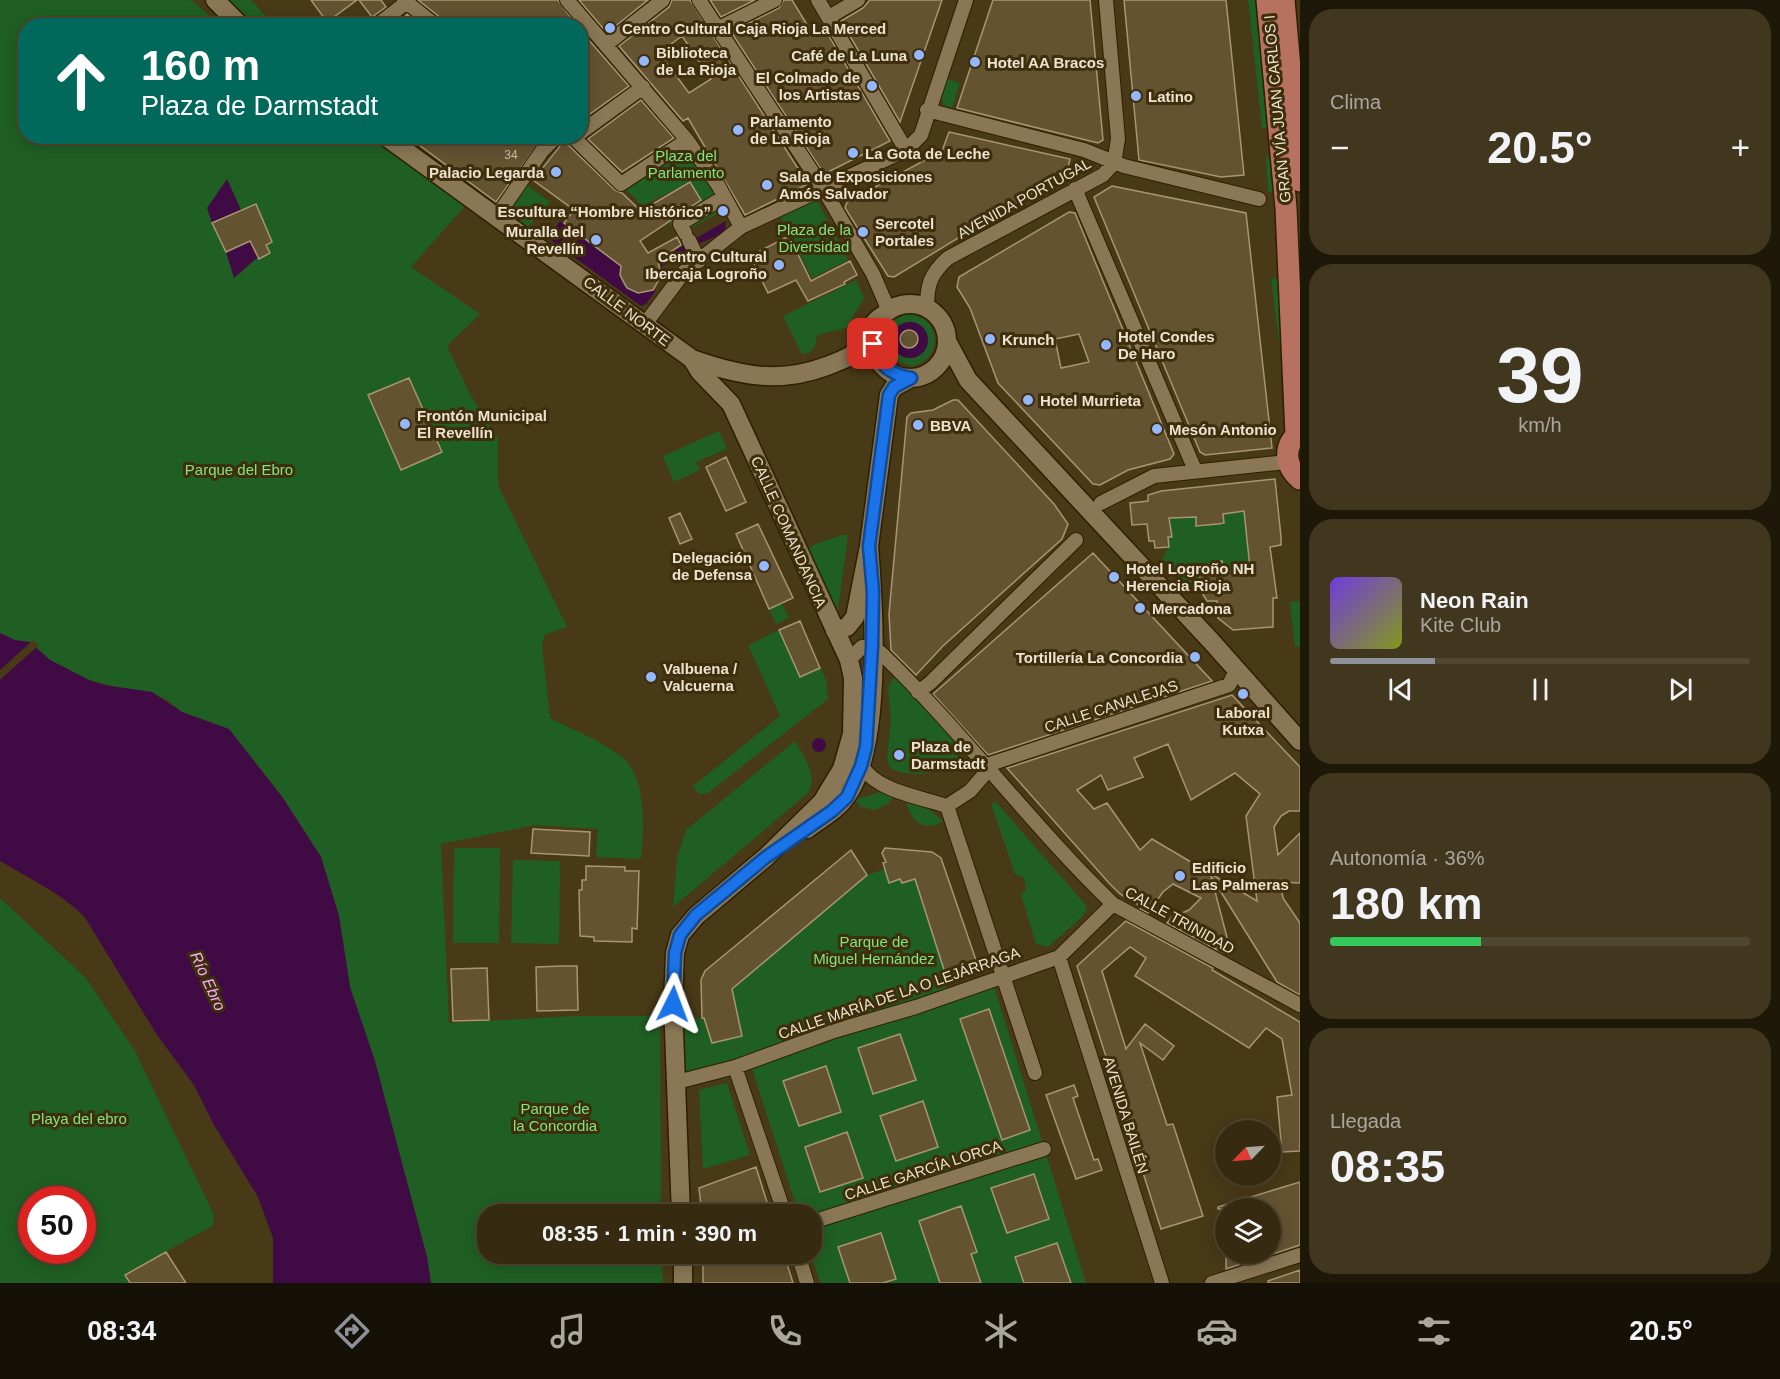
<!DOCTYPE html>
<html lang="es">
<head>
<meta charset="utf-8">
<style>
	:root { --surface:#362b11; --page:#41371f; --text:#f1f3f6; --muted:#aaa79f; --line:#504731; --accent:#8c9099 }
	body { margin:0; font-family:Arial,sans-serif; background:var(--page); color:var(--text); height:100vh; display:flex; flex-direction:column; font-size:22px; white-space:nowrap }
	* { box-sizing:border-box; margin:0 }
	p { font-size:20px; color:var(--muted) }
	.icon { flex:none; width:33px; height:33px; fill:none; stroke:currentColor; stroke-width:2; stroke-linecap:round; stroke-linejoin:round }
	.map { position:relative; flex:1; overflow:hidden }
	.details { display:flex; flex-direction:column; gap:9px; padding:9px; background:#1e1809; width:480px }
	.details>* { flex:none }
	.hud { position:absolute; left:18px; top:18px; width:570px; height:126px; border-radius:24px; box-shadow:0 3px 15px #0003,0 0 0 2px var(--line); background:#00695c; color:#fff; overflow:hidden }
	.needle { width:39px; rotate:245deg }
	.tools { position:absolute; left:1215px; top:1120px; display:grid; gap:12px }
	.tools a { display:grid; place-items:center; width:66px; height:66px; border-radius:50%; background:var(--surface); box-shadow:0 3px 15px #0003,0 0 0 2px var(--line); font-size:30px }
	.speed { position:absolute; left:18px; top:1186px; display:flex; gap:12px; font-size:30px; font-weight:700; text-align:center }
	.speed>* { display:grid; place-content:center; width:78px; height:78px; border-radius:50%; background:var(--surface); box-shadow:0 3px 15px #0003,0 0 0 2px var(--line); line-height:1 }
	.speed .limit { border:9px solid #d22; background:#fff; color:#111 }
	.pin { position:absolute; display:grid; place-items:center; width:51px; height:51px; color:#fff; margin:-26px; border-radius:12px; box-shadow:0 3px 9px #0006 }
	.me { position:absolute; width:66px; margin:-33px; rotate:3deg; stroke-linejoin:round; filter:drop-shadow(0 0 4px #0008) }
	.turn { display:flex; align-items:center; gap:21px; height:126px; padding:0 24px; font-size:27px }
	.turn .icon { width:78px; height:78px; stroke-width:2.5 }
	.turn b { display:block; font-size:42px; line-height:51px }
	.big { font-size:45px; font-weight:600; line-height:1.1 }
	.details .widget { flex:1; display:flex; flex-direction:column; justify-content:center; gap:9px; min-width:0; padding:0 21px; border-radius:24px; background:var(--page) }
	.details .dial { align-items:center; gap:0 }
	.dial b { font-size:78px; line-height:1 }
	.song { display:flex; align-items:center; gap:18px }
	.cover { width:72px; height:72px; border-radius:9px; background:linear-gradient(135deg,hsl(260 70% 55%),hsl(70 70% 35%)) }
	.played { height:6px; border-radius:3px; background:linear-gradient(90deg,var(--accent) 25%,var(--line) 25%) }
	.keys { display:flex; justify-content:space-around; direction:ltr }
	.heat { display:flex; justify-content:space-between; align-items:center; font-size:33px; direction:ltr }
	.charge { height:9px; border-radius:4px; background:linear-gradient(90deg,#34c759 36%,var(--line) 0) }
	.trip { position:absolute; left:477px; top:1204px; width:345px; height:60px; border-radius:24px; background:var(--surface); box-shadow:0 3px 15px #0003,0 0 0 2px var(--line); font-weight:600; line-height:60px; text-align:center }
	.dock { display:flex; height:96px; justify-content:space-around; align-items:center; background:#161107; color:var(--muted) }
	.dock .icon { width:42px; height:42px }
	.dock .on { color:var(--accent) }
	.dock b { font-size:27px; color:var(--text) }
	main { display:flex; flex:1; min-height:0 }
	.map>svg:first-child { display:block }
</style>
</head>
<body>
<main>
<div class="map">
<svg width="1300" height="1283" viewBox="0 0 1300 1283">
	<rect width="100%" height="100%" fill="#483917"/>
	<path fill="#1f5f23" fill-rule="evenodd" d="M0,0H191L220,25L26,26V136L372,137L466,205L411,267L480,314L447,346L471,396L498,439V485L567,627L545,635L542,645L550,718C571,729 606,743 623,758C647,778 644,831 641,859L596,857L598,829L535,825L441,844L449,1023L577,1016H660L661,1215H488V1254H662L663,1283H431L427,1257L378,1077L350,987L339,916L321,857L283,798L229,729L182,712L166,699L89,680L50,660L30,642L15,641L0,633Z
		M226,0H251L274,25H254Z
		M1248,0H1257L1271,128H1262Z
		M945,78L960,83L951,111L943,103L939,93Z
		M693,136L734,205L678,235L670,223L701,200L690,182L642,206L621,184Z
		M1266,157H1273L1276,191L1268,192Z
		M524,183L550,202L526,229L505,214Z
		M816,198L848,260L812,278L780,216Z
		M1274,278L1279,280L1282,339L1279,341L1271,279Z
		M856,280L864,298L846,328L821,334L816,338C816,346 814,349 807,354L801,353L783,316Z
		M907,314C941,315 945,358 913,366L892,360C877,342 884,319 907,314ZM912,322L924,328L914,358L901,356Z
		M719,431L727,449L696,462L700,470L674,482L663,456Z
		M1253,509L1250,568L1225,572L1222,561L1209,564L1205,572L1187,586L1162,558L1169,547L1168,537L1172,536L1170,518L1196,517V526L1224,523L1223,514Z
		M842,535H848L838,610L835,612L803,553L815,544Z
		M1300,601V646L1295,647L1290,602Z
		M782,603L789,618L776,624L769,609Z
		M779,630L800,676L820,667L826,680L828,699L708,793L699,794L693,786L780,716L748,645Z
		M895,675L959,747L958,763C935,773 914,779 890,768L887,759L891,719L888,687Z
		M795,741C804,757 818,775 808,793L673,907L677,858L686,830Z
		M880,792L894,795L888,804L875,810L861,807L855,800Z
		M907,799L925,806L943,821C924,834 907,819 907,799Z
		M995,801L1085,904L1087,909L1083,916L1048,947L1036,944L1021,895L1026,890L1024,878L1015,874L991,804Z
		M454,848H500L499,943H453Z
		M513,860L560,861L559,944L511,943Z
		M885,869L889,882L900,879L902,883L915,879L946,976V991L683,1076L681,1019L704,1018L712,1043L741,1036L732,989L867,875Z
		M0,898L86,978L135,1051L213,1213L214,1225L125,1274L128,1283H0ZM32,1200H82V1251H32Z
		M992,980L1086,1283H820L811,1254L812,1215H799L750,1062Z
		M727,1083L750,1155L703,1169L699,1090Z"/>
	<path fill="#400a45" d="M227,179L241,210L212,223L207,208Z
		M560,221L621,267C618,296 637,292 656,290L646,304L641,306L548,238Z
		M726,221L725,233L695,245L661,267L658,260Z
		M250,241L258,257L234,278L226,252Z
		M892 340a18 18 0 1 1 36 0a18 18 0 1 1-36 0Z
		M0,633L15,640L30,642L50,660L89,680L104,685L152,692L182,712L229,729L283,798L321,857L339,916L350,987L375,1061L427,1257L431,1283H273V1238L258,1197L214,1125L194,1085L157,1035L84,916C59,892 30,879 0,861Z
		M812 745a7 7 0 1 1 14 0a7 7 0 1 1-14 0Z"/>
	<path fill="#483917" d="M33,640L39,645L0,680V670Z"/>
	<path fill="#645331" stroke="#a89672" stroke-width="1.5" fill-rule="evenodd" d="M311,0H357L327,22Z
		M359,0H381L386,7L372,17Z
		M418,0H558L577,26H445L442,19Z
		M579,0H648L607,33Z
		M672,0H690L808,184L745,215L688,118L683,121L619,46L669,7ZM682,36L711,79L689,93L659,53Z
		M710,0H755L721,17Z
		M784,0H792L814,36L825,29L890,141L824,174L731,32L779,8Z
		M870,0H942L900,122L841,21L863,8Z
		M993,0H1090L1103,140L1098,143L957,108Z
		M1124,0H1226L1244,175L1221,177L1139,160Z
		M407,14L421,26H398Z
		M580,30L629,86L580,121Z
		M641,100L674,138L622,172L588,139Z
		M949,132L1070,159L1067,172L894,277L888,276L845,208L847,202L942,151Z
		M407,136H471L477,142L482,136H544L496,202Z
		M564,141L615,190L622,193L641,211L690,182L701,200L640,241L648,253L677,237L681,245L658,260L661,276L653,290L638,293L627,288L620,275L621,266L564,223L574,210L533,180Z
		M1112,186L1246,213L1272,448L1205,455L1200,452L1094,197Z
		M256,204L272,242L266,245L270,253L259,259L250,241L226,252L212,223Z
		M1069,212L1075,213L1174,454L1170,459L1128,470L1100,485L1093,484L998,383L970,308L957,287L959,277ZM1079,334L1089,362L1061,368L1055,339Z
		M789,236L811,281L850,261L857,275L844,282L845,284L808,301L796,280L768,293L750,256Z
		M900 339a9 9 0 1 1 18 0a9 9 0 1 1-18 0Z
		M409,378L442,452L401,470L368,395Z
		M953,400H958L1054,504L1068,524L1062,539L943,646L916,675L891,650L889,614L907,417L911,413L933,410Z
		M726,457L746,502L726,511L706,467Z
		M1275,479L1281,537V545L1270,547L1277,598H1273V627L1233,630L1218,618L1217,601H1207L1202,593L1199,574L1209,568V564L1222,561L1225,572L1250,568L1244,511L1223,514L1224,523L1218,524L1196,526V517L1169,518L1172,537H1168L1169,547L1155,548L1154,541H1149L1147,524L1132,525L1130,503L1148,501V495L1161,491Z
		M680,513L692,539L680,544L669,518Z
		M758,524L793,598L769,609L736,534Z
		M1093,553L1212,681L988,755L933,694Z
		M800,621L820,668L800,677L779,630Z
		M1232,695L1300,767V811H1289L1281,816L1274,827L1278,855L1300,833V883L1280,882L1283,898L1300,923V995L1277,982L1211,876L1229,945L1223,953L1167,923L1172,917L1189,910L1201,898L1173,884L1163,892L1148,913L1140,909L1142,907L1120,894L1109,883L1007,768ZM1168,744L1191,800L1235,773L1260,794L1246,816L1257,901L1152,839L1140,850L1107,803L1094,809L1077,790L1101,775L1108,790L1143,777L1134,758Z
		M533,829L590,832L589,856L531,853Z
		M885,848L932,852L941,858L978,966L946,976L915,879L902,883L900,879L889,883L883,863L886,862L882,853Z
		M851,850L867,875L732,989L742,1036L712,1043L704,1018H702L701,980L705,971Z
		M586,866L625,867V871H639L637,929L632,928V942L594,941V937L580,936L579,890H582V880H586Z
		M1126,921L1213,968L1212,970L1300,1022V1151L1282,1152L1277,1097L1292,1095L1282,1039L1266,1028L1249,1048L1135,976L1146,958L1130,947L1102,971L1126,1049L1145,1024L1174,1046L1163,1060L1140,1043L1167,1125L1173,1124L1203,1216L1161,1229L1077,966Z
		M562,966H577L578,1010L537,1011L536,967Z
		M487,968L489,1020L453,1021L451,969Z
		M989,1009L1030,1130L1002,1140L960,1019Z
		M900,1034L916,1080L873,1094L858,1048Z
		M826,1066L841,1112L799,1126L783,1081Z
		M1074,1085L1078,1096L1073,1098L1094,1160L1098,1159L1102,1170L1076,1179L1046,1095Z
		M923,1101L938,1147L896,1161L880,1116Z
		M847,1132L863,1178L820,1192L805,1147Z
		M756,1167L771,1215H702L699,1188Z
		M1034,1174L1049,1219L1007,1233L991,1188Z
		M1300,1182V1245L1270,1255V1209H1218V1207Z
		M961,1206L977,1252L971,1254L981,1283H940L919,1221Z
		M881,1233L896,1279L883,1283H850L838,1247Z
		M1057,1243L1071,1283H1024L1015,1257Z
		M166,1252L186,1283H130L125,1275Z
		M703,1254H784L793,1283H703Z
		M1226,1254H1266V1256L1226,1269Z
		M1300,1270V1283H1268V1281Z"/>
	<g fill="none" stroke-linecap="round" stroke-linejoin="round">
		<g stroke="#2e1f00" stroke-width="16">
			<path id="street" d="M404,0L436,26
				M567,0L687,140L718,185L741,227
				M699,0L823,188L873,274L889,311
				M818,0L906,150
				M829,17L858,0
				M376,26L407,2
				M719,28L775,0
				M607,44L663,0
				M927,110L1084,150L1124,166L1259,199
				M580,133L643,87
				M572,136L621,184L687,140
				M1075,189L1195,470
				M497,216L542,151L557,136
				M685,233L680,224L724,197
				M689,240L699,261
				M927,308C927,285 930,274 948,258L1103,175L1114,163L1118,139L1106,0
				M645,324L684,272L741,227L906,150L921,135L966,0
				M1101,503L1154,476L1287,462
				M851,666L849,660L862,647H872L881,653C963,732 1031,825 1113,904L1300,1005
				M918,692L930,683L1076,540
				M859,759C868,790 920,797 947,806
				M987,765L1229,685L1237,669
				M947,806L1035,1073
				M947,806L970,791L990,768
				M1059,957L1162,1283
				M735,1067L785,1215
				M677,1082L735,1067L834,1031L916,1007L1059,957L1113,904
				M812,1222L1044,1149
				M798,1254L807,1283
				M1212,1283L1300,1255"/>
		</g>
		<g stroke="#2e1f00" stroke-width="21">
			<path id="secondary" d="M215,0L241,26
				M385,136L692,359C740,376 779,384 827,366C836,362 850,358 856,351C868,340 868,323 884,315
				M873 341a37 37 0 1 1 74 0a37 37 0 1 1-74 0Z
				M947,341L968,380L1211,641L1300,741
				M835,631L847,627L855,617L869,546L889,395L894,387L911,378
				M807,829C820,819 836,811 846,797C883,748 874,607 869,546
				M681,1215L673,1004L675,953L680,935L696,916L766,857L822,802L842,769L852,734L853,678L849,660L731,404L700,372L692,359
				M683,1254V1283"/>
		</g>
		<g stroke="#2e1f00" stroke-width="24">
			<path id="primary" d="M1267,0L1286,208L1296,435
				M1284,0L1300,181
				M1300,432C1283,445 1284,465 1300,479"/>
		</g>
		<use href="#street" stroke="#897755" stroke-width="14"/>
		<use href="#secondary" stroke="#897755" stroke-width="18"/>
		<use href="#primary" stroke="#b77160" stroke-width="21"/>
	</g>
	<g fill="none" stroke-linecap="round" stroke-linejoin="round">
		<g stroke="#114b97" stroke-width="15">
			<path id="route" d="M673,1004L675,953L680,935L696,915L766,857L832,811L847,797L861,766L866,747L872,647L873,592L869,546L889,395L894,387L911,378C890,375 878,364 873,344"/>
		</g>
		<use href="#route" stroke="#1a73e8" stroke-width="10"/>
	</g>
	<g fill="#95b7fd" stroke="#3e2e0c" stroke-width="2">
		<circle cx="610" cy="28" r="6"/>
		<circle cx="919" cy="55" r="6"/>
		<circle cx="644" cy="61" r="6"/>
		<circle cx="975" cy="62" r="6"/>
		<circle cx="872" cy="86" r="6"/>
		<circle cx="1136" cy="96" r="6"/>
		<circle cx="738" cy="130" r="6"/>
		<circle cx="853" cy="153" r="6"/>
		<circle cx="556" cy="172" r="6"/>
		<circle cx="767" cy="185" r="6"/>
		<circle cx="723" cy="211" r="6"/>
		<circle cx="863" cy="232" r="6"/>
		<circle cx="596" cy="240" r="6"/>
		<circle cx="779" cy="265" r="6"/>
		<circle cx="990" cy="339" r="6"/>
		<circle cx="1106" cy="345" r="6"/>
		<circle cx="1028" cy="400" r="6"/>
		<circle cx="405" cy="424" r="6"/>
		<circle cx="918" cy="425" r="6"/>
		<circle cx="1157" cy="429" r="6"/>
		<circle cx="764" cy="566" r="6"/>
		<circle cx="1114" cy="577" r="6"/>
		<circle cx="1140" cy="608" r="6"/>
		<circle cx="1195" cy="657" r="6"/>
		<circle cx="651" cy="677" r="6"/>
		<circle cx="1243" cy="694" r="6"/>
		<circle cx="899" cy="755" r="6"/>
		<circle cx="1180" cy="876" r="6"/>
	</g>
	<g text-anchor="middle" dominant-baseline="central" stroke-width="6" stroke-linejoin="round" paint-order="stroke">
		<g font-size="12" fill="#cabea8">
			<text x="511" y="155">34</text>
		</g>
		<g font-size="15" font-weight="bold" fill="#ece2cf" stroke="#3e2e0c" text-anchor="start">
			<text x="622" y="28">Centro Cultural Caja Rioja La Merced</text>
			<text x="656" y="52">Biblioteca<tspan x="656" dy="17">de La Rioja</tspan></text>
			<text x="907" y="55" text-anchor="end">Café de La Luna</text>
			<text x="987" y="62">Hotel AA Bracos</text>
			<text x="860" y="77" text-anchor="end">El Colmado de<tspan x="860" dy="17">los Artistas</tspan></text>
			<text x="1148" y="96">Latino</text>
			<text x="750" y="121">Parlamento<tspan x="750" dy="17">de La Rioja</tspan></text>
			<text x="865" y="153">La Gota de Leche</text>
			<text x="544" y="172" text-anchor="end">Palacio Legarda</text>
			<text x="779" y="176">Sala de Exposiciones<tspan x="779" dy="17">Amós Salvador</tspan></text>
			<text x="711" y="211" text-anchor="end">Escultura “Hombre Histórico”</text>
			<text x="875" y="223">Sercotel<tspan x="875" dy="17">Portales</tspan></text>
			<text x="584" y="231" text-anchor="end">Muralla del<tspan x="584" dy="17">Revellín</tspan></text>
			<text x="767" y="256" text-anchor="end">Centro Cultural<tspan x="767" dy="17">Ibercaja Logroño</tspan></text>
			<text x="1118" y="336">Hotel Condes<tspan x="1118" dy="17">De Haro</tspan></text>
			<text x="1002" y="339">Krunch</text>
			<text x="1040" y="400">Hotel Murrieta</text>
			<text x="417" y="415">Frontón Municipal<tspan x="417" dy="17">El Revellín</tspan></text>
			<text x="930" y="425">BBVA</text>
			<text x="1169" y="429">Mesón Antonio</text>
			<text x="752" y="557" text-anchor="end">Delegación<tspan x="752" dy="17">de Defensa</tspan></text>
			<text x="1126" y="568">Hotel Logroño NH<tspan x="1126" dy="17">Herencia Rioja</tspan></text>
			<text x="1152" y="608">Mercadona</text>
			<text x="1183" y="657" text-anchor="end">Tortillería La Concordia</text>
			<text x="663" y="668">Valbuena /<tspan x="663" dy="17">Valcuerna</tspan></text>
			<text x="1243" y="712" text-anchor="middle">Laboral<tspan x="1243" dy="17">Kutxa</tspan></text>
			<text x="911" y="746">Plaza de<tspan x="911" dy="17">Darmstadt</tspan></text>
			<text x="1192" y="867">Edificio<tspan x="1192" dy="17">Las Palmeras</tspan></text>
		</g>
		<g font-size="15" fill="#ece2cf" stroke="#3e2e0c">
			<text transform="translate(1277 109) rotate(-95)">GRAN VÍA JUAN CARLOS I</text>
			<text transform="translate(1024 198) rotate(-29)">AVENIDA PORTUGAL</text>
			<text transform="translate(627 311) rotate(37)">CALLE NORTE</text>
			<text transform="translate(789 532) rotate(66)">CALLE COMANDANCIA</text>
			<text transform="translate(1111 706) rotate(-18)">CALLE CANALEJAS</text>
			<text transform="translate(1180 920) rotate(29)">CALLE TRINIDAD</text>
			<text transform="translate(899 993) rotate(-19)">CALLE MARÍA DE LA O LEJÁRRAGA</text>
			<text transform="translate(1126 1115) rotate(73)">AVENIDA BAILÉN</text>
			<text transform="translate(923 1170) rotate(-18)">CALLE GARCÍA LORCA</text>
		</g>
		<g font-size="15" fill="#7ee680" stroke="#3e2e0c">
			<text x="686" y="155">Plaza del<tspan x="686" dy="17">Parlamento</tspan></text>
			<text x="814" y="229">Plaza de la<tspan x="814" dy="17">Diversidad</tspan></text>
			<text x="239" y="469">Parque del Ebro</text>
			<text x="874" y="941">Parque de<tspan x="874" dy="17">Miguel Hernández</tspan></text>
			<text x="555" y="1108">Parque de<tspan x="555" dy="17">la Concordia</tspan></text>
			<text x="79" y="1118">Playa del ebro</text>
		</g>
		<g font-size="16" font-style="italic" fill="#f7acfc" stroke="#3e2e0c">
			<text transform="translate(208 981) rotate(65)">Río Ebro</text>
		</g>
	</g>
</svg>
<div class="tools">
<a><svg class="needle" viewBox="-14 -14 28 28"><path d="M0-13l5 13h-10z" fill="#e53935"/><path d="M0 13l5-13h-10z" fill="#aaa79f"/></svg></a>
<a><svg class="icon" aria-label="layers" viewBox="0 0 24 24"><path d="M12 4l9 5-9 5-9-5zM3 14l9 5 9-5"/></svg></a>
</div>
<div class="speed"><div class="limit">50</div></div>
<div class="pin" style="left:873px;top:344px;background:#d93025"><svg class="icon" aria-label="arrive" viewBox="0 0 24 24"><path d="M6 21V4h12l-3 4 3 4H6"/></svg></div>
<svg class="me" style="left:673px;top:1004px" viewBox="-20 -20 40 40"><path d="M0-17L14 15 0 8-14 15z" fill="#1a73e8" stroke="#fff" stroke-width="4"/></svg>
<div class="trip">08:35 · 1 min · 390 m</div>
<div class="hud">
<div class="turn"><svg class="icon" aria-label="ahead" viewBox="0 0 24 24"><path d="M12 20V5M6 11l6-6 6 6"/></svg><div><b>160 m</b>Plaza de Darmstadt</div></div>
</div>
</div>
<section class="details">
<div class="widget"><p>Clima</p>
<div class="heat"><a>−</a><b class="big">20.5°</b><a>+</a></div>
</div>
<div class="widget dial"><b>39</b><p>km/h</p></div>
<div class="widget">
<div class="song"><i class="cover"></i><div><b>Neon Rain</b><p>Kite Club</p></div></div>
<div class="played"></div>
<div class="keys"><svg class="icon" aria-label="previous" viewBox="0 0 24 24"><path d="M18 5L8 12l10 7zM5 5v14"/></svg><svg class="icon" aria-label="pause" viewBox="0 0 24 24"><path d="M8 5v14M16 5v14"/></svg><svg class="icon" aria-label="next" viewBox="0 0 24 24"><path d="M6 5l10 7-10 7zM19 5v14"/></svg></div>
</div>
<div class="widget"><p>Autonomía · 36%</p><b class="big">180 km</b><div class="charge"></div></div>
<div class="widget"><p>Llegada</p><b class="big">08:35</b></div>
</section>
</main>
<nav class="dock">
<b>08:34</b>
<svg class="icon on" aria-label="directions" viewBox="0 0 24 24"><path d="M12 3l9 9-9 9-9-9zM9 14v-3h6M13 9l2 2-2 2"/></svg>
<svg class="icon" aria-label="music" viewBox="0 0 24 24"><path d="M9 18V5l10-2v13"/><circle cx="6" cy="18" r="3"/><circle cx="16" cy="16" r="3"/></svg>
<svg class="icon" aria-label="phone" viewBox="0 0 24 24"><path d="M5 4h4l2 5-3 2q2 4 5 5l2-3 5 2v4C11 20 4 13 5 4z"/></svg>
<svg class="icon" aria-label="climate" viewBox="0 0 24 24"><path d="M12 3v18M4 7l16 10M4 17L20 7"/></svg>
<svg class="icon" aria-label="car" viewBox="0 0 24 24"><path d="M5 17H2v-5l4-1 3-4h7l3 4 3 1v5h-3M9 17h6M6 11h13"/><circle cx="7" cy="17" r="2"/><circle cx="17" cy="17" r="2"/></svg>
<svg class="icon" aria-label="filters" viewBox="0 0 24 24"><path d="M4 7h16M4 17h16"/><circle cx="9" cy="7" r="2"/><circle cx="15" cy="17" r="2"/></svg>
<b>20.5°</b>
</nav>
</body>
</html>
